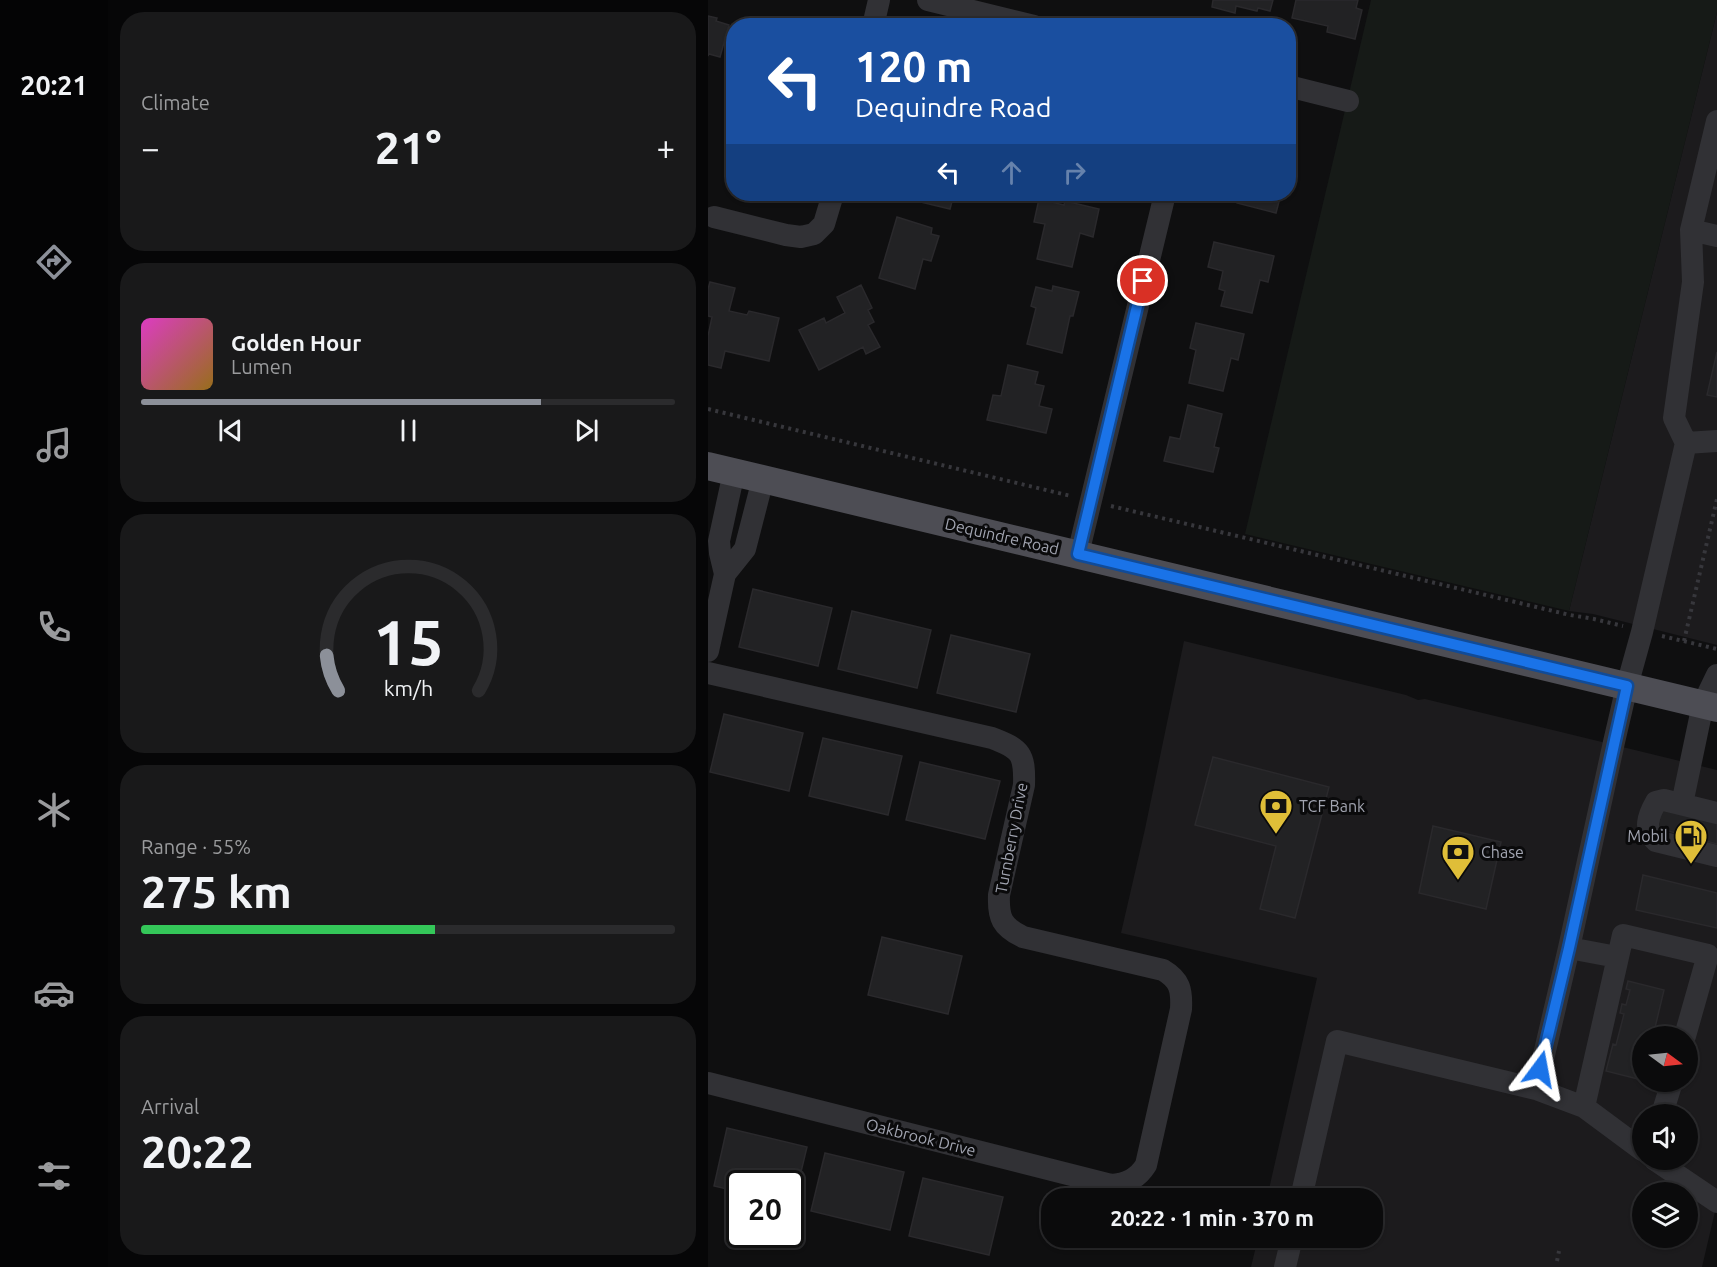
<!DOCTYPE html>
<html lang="en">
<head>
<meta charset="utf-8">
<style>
	:root { --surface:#0b0b0c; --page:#19191a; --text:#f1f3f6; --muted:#9a9b9d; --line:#2b2b2d; --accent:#8c9099 }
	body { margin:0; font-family:Ubuntu,sans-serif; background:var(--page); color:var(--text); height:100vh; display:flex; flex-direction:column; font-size:22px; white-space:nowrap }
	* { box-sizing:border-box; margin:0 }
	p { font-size:20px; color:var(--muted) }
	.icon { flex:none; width:33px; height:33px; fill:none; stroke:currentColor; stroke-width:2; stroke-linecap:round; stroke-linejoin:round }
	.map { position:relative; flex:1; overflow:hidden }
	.details { display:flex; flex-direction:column; gap:12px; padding:12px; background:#060607; width:600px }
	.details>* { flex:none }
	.hud { position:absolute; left:18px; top:18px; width:570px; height:183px; border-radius:24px; box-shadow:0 2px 4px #0004,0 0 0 2px var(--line); background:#1a4fa0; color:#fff; overflow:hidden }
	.needle { width:39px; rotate:105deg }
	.buttons { position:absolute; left:924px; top:1026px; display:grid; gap:12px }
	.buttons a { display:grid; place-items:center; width:66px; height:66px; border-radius:50%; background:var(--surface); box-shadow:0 2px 4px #0004,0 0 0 2px var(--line); font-size:30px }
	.speed { position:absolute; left:18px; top:1170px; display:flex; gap:12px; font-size:30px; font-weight:700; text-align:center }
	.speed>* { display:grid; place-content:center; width:78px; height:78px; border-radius:50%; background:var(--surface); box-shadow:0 2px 4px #0004,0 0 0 2px var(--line); line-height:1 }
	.speed .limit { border:3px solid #111; border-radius:9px; background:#fff; color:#111 }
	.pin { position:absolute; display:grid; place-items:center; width:51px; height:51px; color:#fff; margin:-26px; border:3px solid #fff; border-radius:50%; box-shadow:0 2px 6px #0007 }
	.me { position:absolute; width:66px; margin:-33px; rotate:13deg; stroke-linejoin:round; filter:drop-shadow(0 0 4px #0008) }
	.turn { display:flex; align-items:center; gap:21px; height:126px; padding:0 30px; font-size:27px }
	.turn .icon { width:78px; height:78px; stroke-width:2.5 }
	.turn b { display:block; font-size:42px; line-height:51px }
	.lanes { display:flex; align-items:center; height:57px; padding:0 30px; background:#0003; justify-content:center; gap:30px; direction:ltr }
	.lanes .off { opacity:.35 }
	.big { font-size:45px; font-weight:600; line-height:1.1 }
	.details .card { flex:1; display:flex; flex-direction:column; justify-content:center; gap:9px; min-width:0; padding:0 21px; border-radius:24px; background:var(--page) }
	.details .dial { align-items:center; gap:0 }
	.dial svg { height:156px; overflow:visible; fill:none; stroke:var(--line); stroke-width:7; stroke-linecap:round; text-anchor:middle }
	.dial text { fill:var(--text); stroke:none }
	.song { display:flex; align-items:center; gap:18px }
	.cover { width:72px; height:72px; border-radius:9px; background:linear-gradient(135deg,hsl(310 70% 55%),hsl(40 70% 35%)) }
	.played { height:6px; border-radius:3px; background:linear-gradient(90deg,var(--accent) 75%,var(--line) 75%) }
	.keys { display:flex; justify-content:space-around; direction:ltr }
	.heat { display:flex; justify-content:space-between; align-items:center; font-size:33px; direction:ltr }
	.charge { height:9px; border-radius:4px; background:linear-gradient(90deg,#34c759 55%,var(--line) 0) }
	.trip { position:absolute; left:333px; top:1188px; width:342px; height:60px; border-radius:24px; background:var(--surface); box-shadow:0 2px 4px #0004,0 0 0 2px var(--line); font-weight:600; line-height:60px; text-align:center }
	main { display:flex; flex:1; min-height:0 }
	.tabs { display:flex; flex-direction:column; width:108px; justify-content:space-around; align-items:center; background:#040405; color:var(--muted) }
	.tabs .icon { width:42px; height:42px }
	.tabs .current { color:var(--accent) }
	.tabs b { font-size:27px; color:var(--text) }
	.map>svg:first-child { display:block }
</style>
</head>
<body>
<main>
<nav class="tabs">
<b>20:21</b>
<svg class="icon current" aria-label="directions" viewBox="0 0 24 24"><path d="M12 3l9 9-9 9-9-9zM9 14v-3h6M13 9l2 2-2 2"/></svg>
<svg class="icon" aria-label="music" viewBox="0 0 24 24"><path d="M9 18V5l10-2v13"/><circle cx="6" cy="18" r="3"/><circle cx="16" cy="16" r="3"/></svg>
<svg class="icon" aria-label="phone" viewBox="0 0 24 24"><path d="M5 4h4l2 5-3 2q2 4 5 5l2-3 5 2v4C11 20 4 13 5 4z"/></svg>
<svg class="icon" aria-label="climate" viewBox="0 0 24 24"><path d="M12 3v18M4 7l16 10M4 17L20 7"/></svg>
<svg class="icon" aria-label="car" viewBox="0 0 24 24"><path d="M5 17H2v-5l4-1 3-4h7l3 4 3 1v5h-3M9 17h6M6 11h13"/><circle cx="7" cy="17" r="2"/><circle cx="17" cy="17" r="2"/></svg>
<svg class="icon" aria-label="filters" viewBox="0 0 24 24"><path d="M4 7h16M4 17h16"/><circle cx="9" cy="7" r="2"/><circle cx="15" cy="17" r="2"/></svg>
</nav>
<section class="details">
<div class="card"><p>Climate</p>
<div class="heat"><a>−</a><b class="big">21°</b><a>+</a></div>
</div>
<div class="card">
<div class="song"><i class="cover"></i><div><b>Golden Hour</b><p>Lumen</p></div></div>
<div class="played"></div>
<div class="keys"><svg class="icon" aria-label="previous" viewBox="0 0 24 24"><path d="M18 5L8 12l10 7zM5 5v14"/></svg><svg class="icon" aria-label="pause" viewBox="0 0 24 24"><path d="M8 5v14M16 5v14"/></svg><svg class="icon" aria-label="next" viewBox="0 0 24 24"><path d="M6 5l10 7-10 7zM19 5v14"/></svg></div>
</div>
<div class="card dial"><svg viewBox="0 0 100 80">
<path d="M14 69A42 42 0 1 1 86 69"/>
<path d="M14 69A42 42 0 0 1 8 51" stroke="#8c9099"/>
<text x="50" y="56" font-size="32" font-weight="700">15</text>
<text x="50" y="72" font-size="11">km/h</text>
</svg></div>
<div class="card"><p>Range · 55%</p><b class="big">275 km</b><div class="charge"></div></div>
<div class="card"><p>Arrival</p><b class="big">20:22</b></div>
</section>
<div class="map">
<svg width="1009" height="1267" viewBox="0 0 1009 1267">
	<rect width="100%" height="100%" fill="#0f0f10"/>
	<path fill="#1c1b1d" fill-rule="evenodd" d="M1009,12V645L885,614L861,611Z
		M476,641L698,695L710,700L717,699L1009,770V1203L994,1267H543L550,1238H664V1198H559L609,978L413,933L437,829ZM934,1036H980V1082H934ZM934,1114H980V1160H934ZM934,1192H980V1238H934Z"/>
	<path fill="#161a17" d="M663,0H1009V12L861,611L537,534Z"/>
	<path fill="#222224" stroke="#2a292c" stroke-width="1.5" d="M505,0H565L562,11L550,8L549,11L528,6L527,13L504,7Z
		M588,0H650L648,8L654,10L647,39L619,32L620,26L584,18Z
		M0,16L9,18L8,21L21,25L12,57L1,54L0,56Z
		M201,194H246L242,209L200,199Z
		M531,194H573L568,213L529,203Z
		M331,199L356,205L357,201L391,209L385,237L372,233L364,267L329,259L337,224L326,222Z
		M189,217L224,228L223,234L231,236L223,261L215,259L207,289L171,278Z
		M506,242L566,256L560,282L552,280L544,313L513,306L517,291L511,289L515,271L500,267Z
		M2,282L27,288L21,311L39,315L41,311L71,318L61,361L17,351L13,368L0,365V336L4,317L0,316V289Z
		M153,285L164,308L160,310L166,322L160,325L172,347L158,354L155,347L111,370L91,330L116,318L118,323L137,313L129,297Z
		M345,286L371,292L365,316H362L354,353L319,344L328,308L323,306L328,287L344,291Z
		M488,323L536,334L530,360L523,358L515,391L481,383L488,350L482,348Z
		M1009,352V397L999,395Z
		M300,365L330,372L327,384L336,386L331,406L344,409L338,433L279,420L285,395L293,396Z
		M480,405L514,414L506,447L511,448L505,472L456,461L462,437L472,439Z
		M45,589L124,608L110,666L31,647Z
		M144,611L223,630L209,688L130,669Z
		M243,635L322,654L308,712L229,693Z
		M16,714L95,733L81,791L2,772Z
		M115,738L194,756L180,815L101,796Z
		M505,757L621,787L587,918L552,909L568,846L487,825Z
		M212,762L292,781L277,839L198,820Z
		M954,809L1009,822V844L949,828Z
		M725,826L793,842L778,909L711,893Z
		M935,875L1009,893V928L928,910Z
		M174,937L254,956L240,1014L160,995Z
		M920,981L956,990L945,1036H934V1080L898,1071L905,1044L908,1045L916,1014L912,1013L914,1004L918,1005L922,990L918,989Z
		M19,1128L99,1147L85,1205H82V1184H32V1192L6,1186Z
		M117,1153L196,1172L182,1230L103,1211Z
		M215,1178L295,1197L281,1255L201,1236Z"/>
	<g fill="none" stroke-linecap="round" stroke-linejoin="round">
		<path stroke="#37373c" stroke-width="4" stroke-dasharray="3 4.5" stroke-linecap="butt" d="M0,409L363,496
			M403,506L862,615L886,619L915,626
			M954,636L1009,649
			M976,641L1009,499
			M849,1261L851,1251"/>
		<path stroke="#313135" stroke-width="22" d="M220,0L326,26
			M165,26L171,0
			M580,86L640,101
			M1009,121L983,230L1009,236
			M6,217L78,235L93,237L106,234L116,224L125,194
			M978,443L966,418L985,282L983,230
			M370,554L457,194
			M17,574L37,549L55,479
			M0,651L17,574L12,553L11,541L26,472
			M0,673L284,738C313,749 317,754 316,785L291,895C290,918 294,927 315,937L455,970C472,980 474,990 473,1009L438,1165C430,1178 419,1184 403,1185L0,1083
			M974,804L995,704L1009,675
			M1009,813L956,800L948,802C940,816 935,830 948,841L1009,856
			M861,948L909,957
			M828,1089L876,1107L934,1150
			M876,1107L915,935L1000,955L977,1036
			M954,1114L964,1082
			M947,1160L1009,1202
			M593,1198L629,1041L828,1089L861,948L906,742L919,686L934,632L978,443L1009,441
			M577,1267L584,1238"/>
		<path stroke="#4d4d54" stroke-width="28" d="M0,466L1009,708"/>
	</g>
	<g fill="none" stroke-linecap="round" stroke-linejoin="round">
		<g stroke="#114b97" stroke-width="15">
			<path id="route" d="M435,281L370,554L919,686L861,948L832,1069"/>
		</g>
		<use href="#route" stroke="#1a73e8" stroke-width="10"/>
	</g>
	<defs>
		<g id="bank-pin" transform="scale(1.725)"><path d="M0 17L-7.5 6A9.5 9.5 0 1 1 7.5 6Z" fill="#dfbe38" stroke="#0a0a0b"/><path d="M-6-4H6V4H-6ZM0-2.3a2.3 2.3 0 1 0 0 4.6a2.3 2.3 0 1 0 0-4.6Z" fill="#111"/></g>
		<g id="fuel-pin" transform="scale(1.725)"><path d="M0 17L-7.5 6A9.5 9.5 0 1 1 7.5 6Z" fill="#dfbe38" stroke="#0a0a0b"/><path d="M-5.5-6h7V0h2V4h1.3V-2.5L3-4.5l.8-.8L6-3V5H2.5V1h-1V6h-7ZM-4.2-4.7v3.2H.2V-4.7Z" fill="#111"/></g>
	</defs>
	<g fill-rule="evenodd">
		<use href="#bank-pin" x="568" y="806"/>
		<use href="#fuel-pin" x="983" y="836"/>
		<use href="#bank-pin" x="750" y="852"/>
	</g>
	<g text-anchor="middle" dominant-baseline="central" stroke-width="6" stroke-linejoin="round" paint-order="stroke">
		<g font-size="16" fill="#a1a4b0" stroke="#0a0a0b">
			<text transform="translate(294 536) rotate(13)">Dequindre Road</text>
			<text transform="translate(303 838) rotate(-79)">Turnberry Drive</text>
			<text transform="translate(213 1137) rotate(14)">Oakbrook Drive</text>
		</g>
		<g font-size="16" fill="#a1a4b0" stroke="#0a0a0b" text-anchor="start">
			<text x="591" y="806">TCF Bank</text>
			<text x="960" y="836" text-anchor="end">Mobil</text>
			<text x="773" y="852">Chase</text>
		</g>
	</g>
</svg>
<div class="buttons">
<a><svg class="needle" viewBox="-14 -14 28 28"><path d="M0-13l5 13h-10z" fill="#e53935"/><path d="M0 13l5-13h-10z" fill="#9a9b9d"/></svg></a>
<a><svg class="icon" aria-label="sound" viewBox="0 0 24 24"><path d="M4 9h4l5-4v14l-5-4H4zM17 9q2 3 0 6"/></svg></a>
<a><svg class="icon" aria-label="layers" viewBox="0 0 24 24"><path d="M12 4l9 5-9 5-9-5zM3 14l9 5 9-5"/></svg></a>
</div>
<div class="speed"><div class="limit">20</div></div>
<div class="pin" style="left:435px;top:281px;background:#d93025"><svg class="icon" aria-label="arrive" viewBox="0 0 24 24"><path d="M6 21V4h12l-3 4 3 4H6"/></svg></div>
<svg class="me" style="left:832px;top:1069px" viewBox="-20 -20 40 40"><path d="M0-17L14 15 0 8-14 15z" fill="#1a73e8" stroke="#fff" stroke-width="4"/></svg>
<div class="trip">20:22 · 1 min · 370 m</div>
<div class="hud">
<div class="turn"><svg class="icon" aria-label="left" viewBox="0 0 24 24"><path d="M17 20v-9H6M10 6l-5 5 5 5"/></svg><div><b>120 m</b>Dequindre Road</div></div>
<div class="lanes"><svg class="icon" aria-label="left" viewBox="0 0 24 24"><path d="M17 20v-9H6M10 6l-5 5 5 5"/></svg><svg class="icon off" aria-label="ahead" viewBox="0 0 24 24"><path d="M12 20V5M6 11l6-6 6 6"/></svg><svg class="icon off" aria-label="right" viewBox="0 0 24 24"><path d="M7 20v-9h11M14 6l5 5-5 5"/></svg></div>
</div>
</div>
</main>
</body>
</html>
